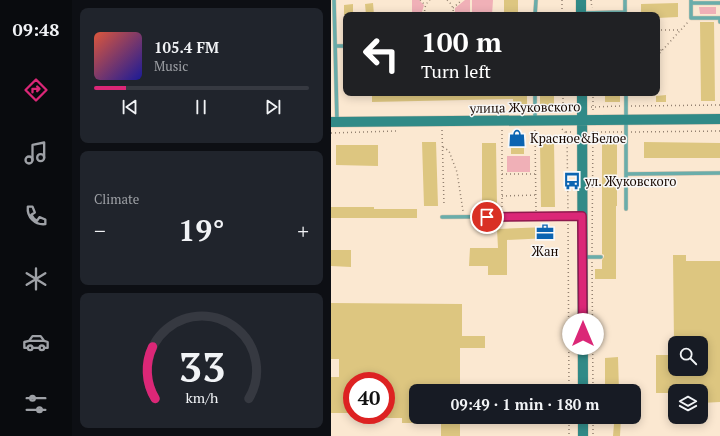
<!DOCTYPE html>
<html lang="en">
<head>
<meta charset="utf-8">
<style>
	:root { --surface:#171b24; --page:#20242c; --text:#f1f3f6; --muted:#9ea1a6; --line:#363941; --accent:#db2777 }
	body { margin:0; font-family:"PT Serif",serif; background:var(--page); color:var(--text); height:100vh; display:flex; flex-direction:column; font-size:15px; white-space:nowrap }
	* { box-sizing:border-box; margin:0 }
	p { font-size:13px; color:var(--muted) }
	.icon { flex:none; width:22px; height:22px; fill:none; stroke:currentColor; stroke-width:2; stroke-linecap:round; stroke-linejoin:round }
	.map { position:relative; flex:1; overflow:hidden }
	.panel { display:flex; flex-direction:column; gap:8px; padding:8px; background:#0d0f14; width:259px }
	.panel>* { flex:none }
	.hud { position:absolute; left:12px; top:12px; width:317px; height:84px; border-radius:8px; box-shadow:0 2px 10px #0003; background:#202124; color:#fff; overflow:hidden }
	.buttons { position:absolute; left:337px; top:336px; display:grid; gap:8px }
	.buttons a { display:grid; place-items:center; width:40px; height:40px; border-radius:8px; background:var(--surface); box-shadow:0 2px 10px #0003; font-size:20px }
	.speed { position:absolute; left:12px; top:372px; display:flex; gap:8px; font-size:20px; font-weight:700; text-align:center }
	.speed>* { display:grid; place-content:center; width:52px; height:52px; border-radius:50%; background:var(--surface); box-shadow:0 2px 10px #0003; line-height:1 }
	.speed .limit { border:6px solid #d22; background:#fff; color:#111 }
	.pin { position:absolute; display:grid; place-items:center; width:34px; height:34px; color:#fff; margin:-17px; border:2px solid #fff; border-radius:50%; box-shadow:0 1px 4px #0007 }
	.me { position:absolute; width:44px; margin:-22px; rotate:0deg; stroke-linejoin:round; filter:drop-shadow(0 0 3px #0008) }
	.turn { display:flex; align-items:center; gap:14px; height:84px; padding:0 12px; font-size:18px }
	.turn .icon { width:52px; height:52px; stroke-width:2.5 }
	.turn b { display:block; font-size:28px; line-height:34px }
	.big { font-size:30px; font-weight:700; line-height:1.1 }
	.panel .widget { flex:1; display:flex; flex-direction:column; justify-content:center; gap:6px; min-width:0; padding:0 14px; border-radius:8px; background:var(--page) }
	.panel .dial { align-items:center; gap:0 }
	.dial svg { height:104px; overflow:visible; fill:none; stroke:var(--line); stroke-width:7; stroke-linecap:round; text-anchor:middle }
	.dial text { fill:var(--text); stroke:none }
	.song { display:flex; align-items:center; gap:12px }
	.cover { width:48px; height:48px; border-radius:6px; background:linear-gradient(135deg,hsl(10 70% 55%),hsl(240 70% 35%)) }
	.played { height:4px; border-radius:2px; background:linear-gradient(90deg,var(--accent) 15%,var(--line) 15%) }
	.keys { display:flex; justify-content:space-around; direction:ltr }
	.heat { display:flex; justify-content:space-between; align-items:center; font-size:22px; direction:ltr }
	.trip { position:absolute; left:78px; top:384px; width:232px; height:40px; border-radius:8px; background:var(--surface); box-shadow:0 2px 10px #0003; font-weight:700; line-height:40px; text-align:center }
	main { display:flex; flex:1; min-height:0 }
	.tab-bar { display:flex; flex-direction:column; width:72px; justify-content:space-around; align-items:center; background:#090b0e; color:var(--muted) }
	.tab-bar .icon { width:28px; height:28px }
	.tab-bar .selected { color:var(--accent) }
	.tab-bar b { font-size:18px; color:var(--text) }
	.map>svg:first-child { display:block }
</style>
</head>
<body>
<main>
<nav class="tab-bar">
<b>09:48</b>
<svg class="icon selected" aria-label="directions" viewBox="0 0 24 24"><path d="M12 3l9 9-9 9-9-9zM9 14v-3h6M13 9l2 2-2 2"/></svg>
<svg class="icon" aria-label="music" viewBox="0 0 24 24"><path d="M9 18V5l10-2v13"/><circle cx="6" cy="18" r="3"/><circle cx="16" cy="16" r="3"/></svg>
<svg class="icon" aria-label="phone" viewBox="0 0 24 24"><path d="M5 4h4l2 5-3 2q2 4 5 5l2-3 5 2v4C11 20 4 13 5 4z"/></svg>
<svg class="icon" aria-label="climate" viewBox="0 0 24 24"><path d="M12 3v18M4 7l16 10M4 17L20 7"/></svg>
<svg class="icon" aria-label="car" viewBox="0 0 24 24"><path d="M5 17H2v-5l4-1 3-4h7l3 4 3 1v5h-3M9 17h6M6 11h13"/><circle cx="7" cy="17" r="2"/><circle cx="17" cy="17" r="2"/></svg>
<svg class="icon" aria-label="filters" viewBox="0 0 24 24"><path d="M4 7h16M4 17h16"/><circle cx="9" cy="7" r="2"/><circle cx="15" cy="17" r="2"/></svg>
</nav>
<section class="panel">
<div class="widget">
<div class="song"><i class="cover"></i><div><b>105.4 FM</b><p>Music</p></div></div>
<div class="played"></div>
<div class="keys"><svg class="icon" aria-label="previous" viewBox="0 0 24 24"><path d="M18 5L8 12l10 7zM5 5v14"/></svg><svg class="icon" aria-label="pause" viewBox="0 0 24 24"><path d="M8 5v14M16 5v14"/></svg><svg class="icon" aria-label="next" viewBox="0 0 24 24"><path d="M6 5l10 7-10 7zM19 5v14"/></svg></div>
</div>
<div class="widget"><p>Climate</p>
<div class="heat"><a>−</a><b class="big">19°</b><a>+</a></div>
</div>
<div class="widget dial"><svg viewBox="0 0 100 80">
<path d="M14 69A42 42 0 1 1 86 69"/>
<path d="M14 69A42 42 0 0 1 12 29" stroke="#db2777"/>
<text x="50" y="56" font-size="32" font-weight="700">33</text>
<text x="50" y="72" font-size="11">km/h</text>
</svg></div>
</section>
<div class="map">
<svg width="389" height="436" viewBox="0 0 389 436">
	<rect width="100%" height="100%" fill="#fbe8d1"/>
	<path fill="#f0b0b7" d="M81,0H88L93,5L91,12L92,15H81Z
		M134,0H139V15H124V8Z
		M141,0H162L161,15H141Z
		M368,7H385V14H369Z
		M176,156H199V172H176Z"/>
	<path fill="#ddc680" d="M173,0H187V15H173Z
		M42,3L43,15H35L34,4Z
		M347,3V17L326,18V15H310V4Z
		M22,4V15H13V5Z
		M369,22H383L384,101H370Z
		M41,93H196V105H182V99L41,102Z
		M209,93H223V106H209Z
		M274,93H289V102H274Z
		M335,95V102H325V96Z
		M193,135V154H180V136Z
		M91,142H105L107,206H93Z
		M223,142L224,207H210L209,143Z
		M313,142L389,143V158H313Z
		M151,143H165L166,206H151Z
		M271,143H286V206H285V279H264V269H271V260L273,257V255L271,254Z
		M5,145H47V166L5,165Z
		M0,207H43V209H86V218H0Z
		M217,227L218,238L176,240V275H157V266H138L139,248H167L166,229Z
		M0,250H20V267L0,266Z
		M342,255H355V261H389V402L370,403V391H344V393H325V355H344V369H370V343H343Z
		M0,303L131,304V336H154V348H129V391H85V417H129V436H110V423H71V418H55V381H21V413H0V377H8V359H0Z
		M287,357L288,391H274V358Z
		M274,417H290L289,436H282L283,424H274Z"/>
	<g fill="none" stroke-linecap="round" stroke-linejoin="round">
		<g stroke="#d7c4b0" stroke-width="4.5">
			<path id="lane" d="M3,0L6,121
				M360,0V18H389V22
				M360,3H389
				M252,13L294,12
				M204,15L205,0
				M294,15V0
				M5,46H15
				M204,120V93
				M295,174L389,173
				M295,209V93
				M111,217L250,216
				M253,257H270"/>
		</g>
		<g stroke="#d7c4b0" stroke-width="11">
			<path id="secondary" d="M250,0V15
				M251,93L252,391
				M0,122L389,119
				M252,417V436"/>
		</g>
		<path stroke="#928070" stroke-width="1.5" stroke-dasharray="1 3" stroke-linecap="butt" d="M89,0L94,5
			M116,0C121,4 123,9 122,15
			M231,0V14
			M260,0L261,8
			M122,8L131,0
			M94,15C93,9 94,4 99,0
			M209,15H231
			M326,30H349
			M326,52L332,49
			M326,56L357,22
			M262,93V107L290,106
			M300,106L389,105
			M232,107H242
			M260,107H262V112
			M232,111V93
			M231,129L235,133L236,136L237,211
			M111,130L113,205
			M171,130V211
			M204,130L205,211
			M235,132H243
			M262,132H291
			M300,132L389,131
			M0,133L65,131
			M112,147L118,151L126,172L132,211
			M171,174H205
			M171,196L205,195
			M237,220L238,391
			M261,252L262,128
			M261,262L262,391
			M238,417V436
			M262,417V436"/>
		<use href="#lane" stroke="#6aadaa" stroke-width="3.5"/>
		<use href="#secondary" stroke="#318a87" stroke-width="10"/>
	</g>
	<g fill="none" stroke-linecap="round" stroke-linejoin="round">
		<g stroke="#8e194d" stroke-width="10">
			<path id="route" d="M156,217L251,216L252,334"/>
		</g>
		<use href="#route" stroke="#db2777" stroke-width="7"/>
	</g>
	<defs>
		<g id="shop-bare" transform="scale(1.38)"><path d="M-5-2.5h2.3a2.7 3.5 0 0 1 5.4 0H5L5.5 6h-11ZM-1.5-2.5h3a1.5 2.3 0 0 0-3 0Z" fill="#0b64b1" stroke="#f8f8f8" stroke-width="2.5" paint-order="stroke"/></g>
		<g id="bus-bare" transform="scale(1.38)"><path d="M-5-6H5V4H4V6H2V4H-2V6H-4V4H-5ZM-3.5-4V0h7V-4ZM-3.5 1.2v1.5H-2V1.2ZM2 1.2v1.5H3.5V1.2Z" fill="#0b64b1" stroke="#f8f8f8" stroke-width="2.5" paint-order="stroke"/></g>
		<g id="office-bare" transform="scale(1.38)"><path d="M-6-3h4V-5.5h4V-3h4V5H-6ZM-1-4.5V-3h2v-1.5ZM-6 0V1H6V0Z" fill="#0b64b1" stroke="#f8f8f8" stroke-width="2.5" paint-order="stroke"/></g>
	</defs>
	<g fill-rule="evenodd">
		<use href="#shop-bare" x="186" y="138"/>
		<use href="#bus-bare" x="241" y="181"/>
		<use href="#office-bare" x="214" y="232"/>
	</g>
	<g text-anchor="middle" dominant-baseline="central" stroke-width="3" stroke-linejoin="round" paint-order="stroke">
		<g font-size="13" fill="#190900" stroke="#f8f8f8">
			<text transform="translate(194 107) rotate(-1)">улица Жуковского</text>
		</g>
		<g font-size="13" fill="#190900" stroke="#f8f8f8" text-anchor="start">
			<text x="199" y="138">Красное&amp;Белое</text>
			<text x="254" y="181">ул. Жуковского</text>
			<text x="214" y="251" text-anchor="middle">Жан</text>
		</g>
	</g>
</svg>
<div class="buttons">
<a><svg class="icon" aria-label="search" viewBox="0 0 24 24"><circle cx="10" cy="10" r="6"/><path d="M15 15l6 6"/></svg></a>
<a><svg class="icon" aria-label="layers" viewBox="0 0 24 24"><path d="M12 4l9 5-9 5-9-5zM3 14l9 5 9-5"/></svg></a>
</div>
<div class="speed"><div class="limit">40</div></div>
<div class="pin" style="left:156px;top:217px;background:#d93025"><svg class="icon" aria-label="arrive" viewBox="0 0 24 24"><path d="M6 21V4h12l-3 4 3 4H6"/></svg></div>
<svg class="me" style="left:252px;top:334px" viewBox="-20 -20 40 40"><circle r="19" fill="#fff"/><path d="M0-13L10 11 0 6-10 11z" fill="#db2777"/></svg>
<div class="trip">09:49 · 1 min · 180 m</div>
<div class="hud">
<div class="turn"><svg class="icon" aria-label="left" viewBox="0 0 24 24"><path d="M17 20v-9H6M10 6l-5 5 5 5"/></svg><div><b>100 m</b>Turn left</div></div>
</div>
</div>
</main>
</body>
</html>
